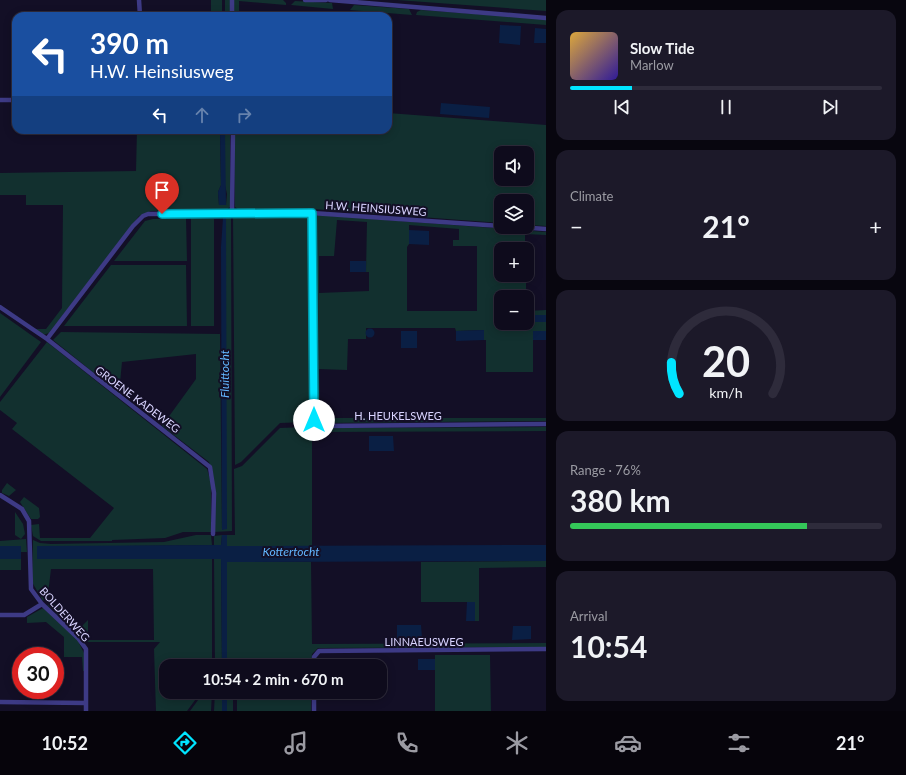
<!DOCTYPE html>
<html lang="en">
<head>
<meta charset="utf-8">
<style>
	:root { --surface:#0e0b1c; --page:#1c1929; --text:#f1f3f6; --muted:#9b9ba3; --line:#2e2b3b; --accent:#00e5ff }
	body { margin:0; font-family:Lato,sans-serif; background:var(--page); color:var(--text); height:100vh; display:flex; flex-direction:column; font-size:15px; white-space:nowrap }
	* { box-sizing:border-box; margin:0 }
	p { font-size:13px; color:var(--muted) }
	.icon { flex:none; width:22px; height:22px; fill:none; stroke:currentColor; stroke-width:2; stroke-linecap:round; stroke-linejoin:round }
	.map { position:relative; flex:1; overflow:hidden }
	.side { display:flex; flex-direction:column; gap:10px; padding:10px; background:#08060f; width:360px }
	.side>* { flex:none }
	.top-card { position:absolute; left:12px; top:12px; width:380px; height:122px; border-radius:12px; box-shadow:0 2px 10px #0003,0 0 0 1px var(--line); background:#1a4fa0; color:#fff; overflow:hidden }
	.fabs { position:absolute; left:494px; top:146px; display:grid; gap:8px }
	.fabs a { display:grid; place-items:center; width:40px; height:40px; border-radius:8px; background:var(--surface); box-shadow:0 2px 10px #0003,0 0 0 1px var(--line); font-size:20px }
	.speed { position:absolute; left:12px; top:647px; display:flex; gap:8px; font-size:20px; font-weight:700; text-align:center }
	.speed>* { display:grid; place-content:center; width:52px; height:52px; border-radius:50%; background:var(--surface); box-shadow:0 2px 10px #0003,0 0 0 1px var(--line); line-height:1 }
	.speed .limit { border:6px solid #d22; background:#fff; color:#111 }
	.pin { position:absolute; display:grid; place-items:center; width:34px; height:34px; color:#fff; margin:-41px -17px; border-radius:50% 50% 50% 0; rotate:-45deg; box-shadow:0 0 4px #0007 }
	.pin .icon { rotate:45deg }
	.me { position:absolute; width:44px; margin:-22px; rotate:0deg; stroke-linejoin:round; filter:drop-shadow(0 0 3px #0008) }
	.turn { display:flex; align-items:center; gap:14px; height:84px; padding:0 12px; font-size:18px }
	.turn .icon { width:52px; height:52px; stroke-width:2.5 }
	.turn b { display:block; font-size:28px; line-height:34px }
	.lanes { display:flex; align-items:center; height:38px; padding:0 12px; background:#0003; justify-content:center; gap:20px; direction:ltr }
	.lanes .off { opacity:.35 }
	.big { font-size:30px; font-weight:700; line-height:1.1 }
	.side .tile { flex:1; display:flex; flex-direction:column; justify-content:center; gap:6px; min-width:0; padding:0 14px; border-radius:12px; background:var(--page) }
	.side .dial { align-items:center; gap:0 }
	.dial svg { height:104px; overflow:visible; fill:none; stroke:var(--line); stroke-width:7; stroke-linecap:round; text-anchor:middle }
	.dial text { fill:var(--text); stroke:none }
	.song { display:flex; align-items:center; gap:12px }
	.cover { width:48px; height:48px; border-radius:6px; background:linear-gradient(135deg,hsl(40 70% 55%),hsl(250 70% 35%)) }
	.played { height:4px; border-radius:2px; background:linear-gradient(90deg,var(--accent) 20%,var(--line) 20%) }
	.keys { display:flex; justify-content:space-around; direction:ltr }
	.heat { display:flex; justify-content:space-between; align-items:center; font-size:22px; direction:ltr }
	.charge { height:6px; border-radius:3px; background:linear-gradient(90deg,#34c759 76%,var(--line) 0) }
	.trip { position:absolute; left:159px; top:659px; width:228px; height:40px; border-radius:12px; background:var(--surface); box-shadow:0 2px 10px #0003,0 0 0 1px var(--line); font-weight:700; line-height:40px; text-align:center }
	.tabs { display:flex; height:64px; justify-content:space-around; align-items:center; background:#06040b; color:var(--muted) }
	.tabs .icon { width:28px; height:28px }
	.tabs .selected { color:var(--accent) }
	.tabs b { font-size:18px; color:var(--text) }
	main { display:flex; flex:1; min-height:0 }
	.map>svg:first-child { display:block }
</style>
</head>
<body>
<main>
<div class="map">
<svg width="546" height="711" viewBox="0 0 546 711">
	<rect width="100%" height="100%" fill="#130f26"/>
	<path fill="#12302f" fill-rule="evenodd" d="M211,0H222V16H211Z
		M225,0H231V16H225Z
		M234,0H283L286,3V5L239,1V16H234Z
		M397,0H546V11Z
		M295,1L332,3L333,9L291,5Z
		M354,5L409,9L412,15L350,10Z
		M421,10L546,19V25L416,15L417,12Z
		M388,113L546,125V226L527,225V201H501V223L313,209L239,210L235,207L234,130H388ZM501,153H527V179H501Z
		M137,130H220L221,185L218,192L219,205H226L227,194L225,185V130H230V207L226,210L151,211L139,216L49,333L43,335L33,329H46L62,308L63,205H26V195H0V173L136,171Z
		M223,214H231L232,531L214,532L213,474L209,462L162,426L196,379V354L122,362L119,393L53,340L61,332L220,334L222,530L226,492L225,218H223Z
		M233,214L308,215L310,218L312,415L311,419L307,422L280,423L241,462L235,465Z
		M318,215L546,232V235L525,234V249H501V275H526V297H501V323H527V311L546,310V315H528V322H546V331L533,332V372H486V340H484V330L456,331L455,328H366V339H348L347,370L319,369L320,418H546V421L325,423H320L316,420L315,218ZM337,220L367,222L366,272H369V291L319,293V256H334ZM409,225L459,229V240H453V246H477V311H407V247L409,244Z
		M186,218L187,261H114L145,221L153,219Z
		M191,218L214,219V326H191Z
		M111,265H186L187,326H64Z
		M0,313L41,342L0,397Z
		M47,342L207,469L211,482V532H183L165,538L112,540V541H41L33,536L31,525L39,524L40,538H90L114,508L12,429L17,423L0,410V402Z
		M313,424L316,427L324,428L546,427V431L312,432V546H227V535H235L234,469L242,466L280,428L307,427Z
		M7,483L16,490L9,496L2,493V490Z
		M24,497L39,508L40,517L38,519H31L20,502Z
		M15,512L23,524L25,534L21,539L15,535Z
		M196,535H211L212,545L37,547V559H212V666H166V692H201L187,711H156L154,649L160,642H83L70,626L47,605L61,603L64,605L59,610L80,628L88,620V640H154L153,569H51L48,594L43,601L32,582L33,540L40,543L51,544L164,542Z
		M222,535L221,545L214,546V536Z
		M26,539L27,552H21V546H0V541Z
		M0,559H21V570H0Z
		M214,559H221L222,666H215Z
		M546,561V567L479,568V621H475V602H421V562Z
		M227,562H311L312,644L546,643V647L318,648L312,654L311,666H227Z
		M43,608L77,639L85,655V671H83L82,657H64V637L46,622L27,623V617Z
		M435,655H490L491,711H435Z
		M204,692H212L211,711H190Z
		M215,692H222V711H214Z
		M227,692H233V711H227Z
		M237,692H311V711H237Z"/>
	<path fill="#0a1f44" d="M500,25L521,26L520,45L499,43Z
		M535,28L546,29V43H534Z
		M441,103L490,107L489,118L440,114Z
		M220,130H225L226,205H219L218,192L221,185Z
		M223,218H226L227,529L222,530L221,247Z
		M409,230L429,231V245L409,244Z
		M350,261H366V272H350Z
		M528,315H546V322H528Z
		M365.5 333a4.5 4.5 0 1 1 9 0a4.5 4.5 0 1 1-9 0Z
		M484,330V340L456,341V331Z
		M401,331H417V348H401Z
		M533,331H546V340H533Z
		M369,436H393L394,451H369Z
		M222,535H227V546H231L546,545V561L227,562V666H222L221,559H37V546L221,545Z
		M0,546H21V559H0Z
		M467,602H475V621H466Z
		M397,625H421L422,638H397Z
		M513,626H531V639L512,640Z
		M418,659H435V670H418Z
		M222,692H227V711H222Z"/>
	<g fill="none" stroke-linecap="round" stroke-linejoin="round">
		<path stroke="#3d3a85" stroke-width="4.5" d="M139,0L140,16
			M232,0V16
			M305,0H326
			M330,0L546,18
			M0,100H16
			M232,212L233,130
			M312,213L314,420L323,426L546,424
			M518,227L546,229
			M0,307L47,339L210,467L214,493L213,534
			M47,339L133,226L143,216L148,214L312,213L501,226
			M0,495L22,509L29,521L31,589L42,604L78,638L86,649V711
			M0,615H24L42,604
			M314,666V657L319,651L546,649
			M314,692V711
			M0,702L86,703"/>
	</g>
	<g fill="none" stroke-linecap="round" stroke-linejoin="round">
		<g stroke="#0095a6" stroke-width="10">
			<path id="route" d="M162,214L312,213L314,420"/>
		</g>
		<use href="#route" stroke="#00e5ff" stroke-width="7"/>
	</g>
	<g text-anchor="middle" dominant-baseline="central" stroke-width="4" stroke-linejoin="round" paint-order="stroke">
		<g font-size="11" fill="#d9d4ff" stroke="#130f26">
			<text transform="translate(376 208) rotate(4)">H.W. HEINSIUSWEG</text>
			<text transform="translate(138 399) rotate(37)">GROENE KADEWEG</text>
			<text x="398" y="415">H. HEUKELSWEG</text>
			<text transform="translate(65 614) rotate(48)">BOLDERWEG</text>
			<text x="424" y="641">LINNAEUSWEG</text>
		</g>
		<g font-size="12" font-style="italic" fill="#62b6ff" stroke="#130f26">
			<text transform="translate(224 374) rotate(-90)">Fluittocht</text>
			<text x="291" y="551">Kottertocht</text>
		</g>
	</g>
</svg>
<div class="fabs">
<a><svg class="icon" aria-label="sound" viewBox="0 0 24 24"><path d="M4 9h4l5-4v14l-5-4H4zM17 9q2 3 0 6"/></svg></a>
<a><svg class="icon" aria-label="layers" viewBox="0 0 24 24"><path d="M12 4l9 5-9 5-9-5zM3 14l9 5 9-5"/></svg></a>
<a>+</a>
<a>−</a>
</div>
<div class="speed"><div class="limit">30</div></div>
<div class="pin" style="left:162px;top:214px;background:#d93025"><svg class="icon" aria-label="arrive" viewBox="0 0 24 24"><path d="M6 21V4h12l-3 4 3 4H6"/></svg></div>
<svg class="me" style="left:314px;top:420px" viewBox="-20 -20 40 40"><circle r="19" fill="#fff"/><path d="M0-13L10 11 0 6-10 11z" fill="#00e5ff"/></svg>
<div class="trip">10:54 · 2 min · 670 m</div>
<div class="top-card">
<div class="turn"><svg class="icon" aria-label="left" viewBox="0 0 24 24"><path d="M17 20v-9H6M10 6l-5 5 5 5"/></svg><div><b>390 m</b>H.W. Heinsiusweg</div></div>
<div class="lanes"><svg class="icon" aria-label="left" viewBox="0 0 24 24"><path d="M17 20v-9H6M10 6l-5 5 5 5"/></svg><svg class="icon off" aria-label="ahead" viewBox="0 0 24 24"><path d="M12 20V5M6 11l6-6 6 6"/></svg><svg class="icon off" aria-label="right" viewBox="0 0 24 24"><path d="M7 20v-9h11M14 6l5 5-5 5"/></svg></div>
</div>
</div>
<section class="side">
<div class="tile">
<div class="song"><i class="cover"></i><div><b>Slow Tide</b><p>Marlow</p></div></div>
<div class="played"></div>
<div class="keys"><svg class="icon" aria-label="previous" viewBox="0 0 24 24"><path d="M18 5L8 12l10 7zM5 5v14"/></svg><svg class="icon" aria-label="pause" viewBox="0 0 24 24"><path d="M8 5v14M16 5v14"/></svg><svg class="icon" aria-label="next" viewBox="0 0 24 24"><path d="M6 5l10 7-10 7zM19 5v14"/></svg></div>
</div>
<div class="tile"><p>Climate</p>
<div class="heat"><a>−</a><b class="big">21°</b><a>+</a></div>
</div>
<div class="tile dial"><svg viewBox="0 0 100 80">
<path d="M14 69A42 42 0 1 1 86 69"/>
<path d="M14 69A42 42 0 0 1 8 45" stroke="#00e5ff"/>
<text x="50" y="56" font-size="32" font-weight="700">20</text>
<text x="50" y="72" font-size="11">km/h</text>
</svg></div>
<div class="tile"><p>Range · 76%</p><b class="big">380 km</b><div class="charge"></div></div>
<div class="tile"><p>Arrival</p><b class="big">10:54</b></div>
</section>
</main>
<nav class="tabs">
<b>10:52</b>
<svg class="icon selected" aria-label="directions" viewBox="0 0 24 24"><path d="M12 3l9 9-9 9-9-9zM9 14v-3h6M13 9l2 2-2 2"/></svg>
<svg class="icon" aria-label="music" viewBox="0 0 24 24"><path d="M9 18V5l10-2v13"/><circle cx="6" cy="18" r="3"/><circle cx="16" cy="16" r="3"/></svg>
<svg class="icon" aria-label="phone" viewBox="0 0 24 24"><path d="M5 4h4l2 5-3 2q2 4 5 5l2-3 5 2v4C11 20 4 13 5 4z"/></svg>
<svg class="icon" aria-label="climate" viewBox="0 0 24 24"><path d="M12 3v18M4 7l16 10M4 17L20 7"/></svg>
<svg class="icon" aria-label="car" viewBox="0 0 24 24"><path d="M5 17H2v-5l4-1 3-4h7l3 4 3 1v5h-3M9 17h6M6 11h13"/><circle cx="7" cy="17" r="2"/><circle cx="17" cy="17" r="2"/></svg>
<svg class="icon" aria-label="filters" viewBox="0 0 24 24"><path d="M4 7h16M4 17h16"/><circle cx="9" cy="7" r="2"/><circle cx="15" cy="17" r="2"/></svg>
<b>21°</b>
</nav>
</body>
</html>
